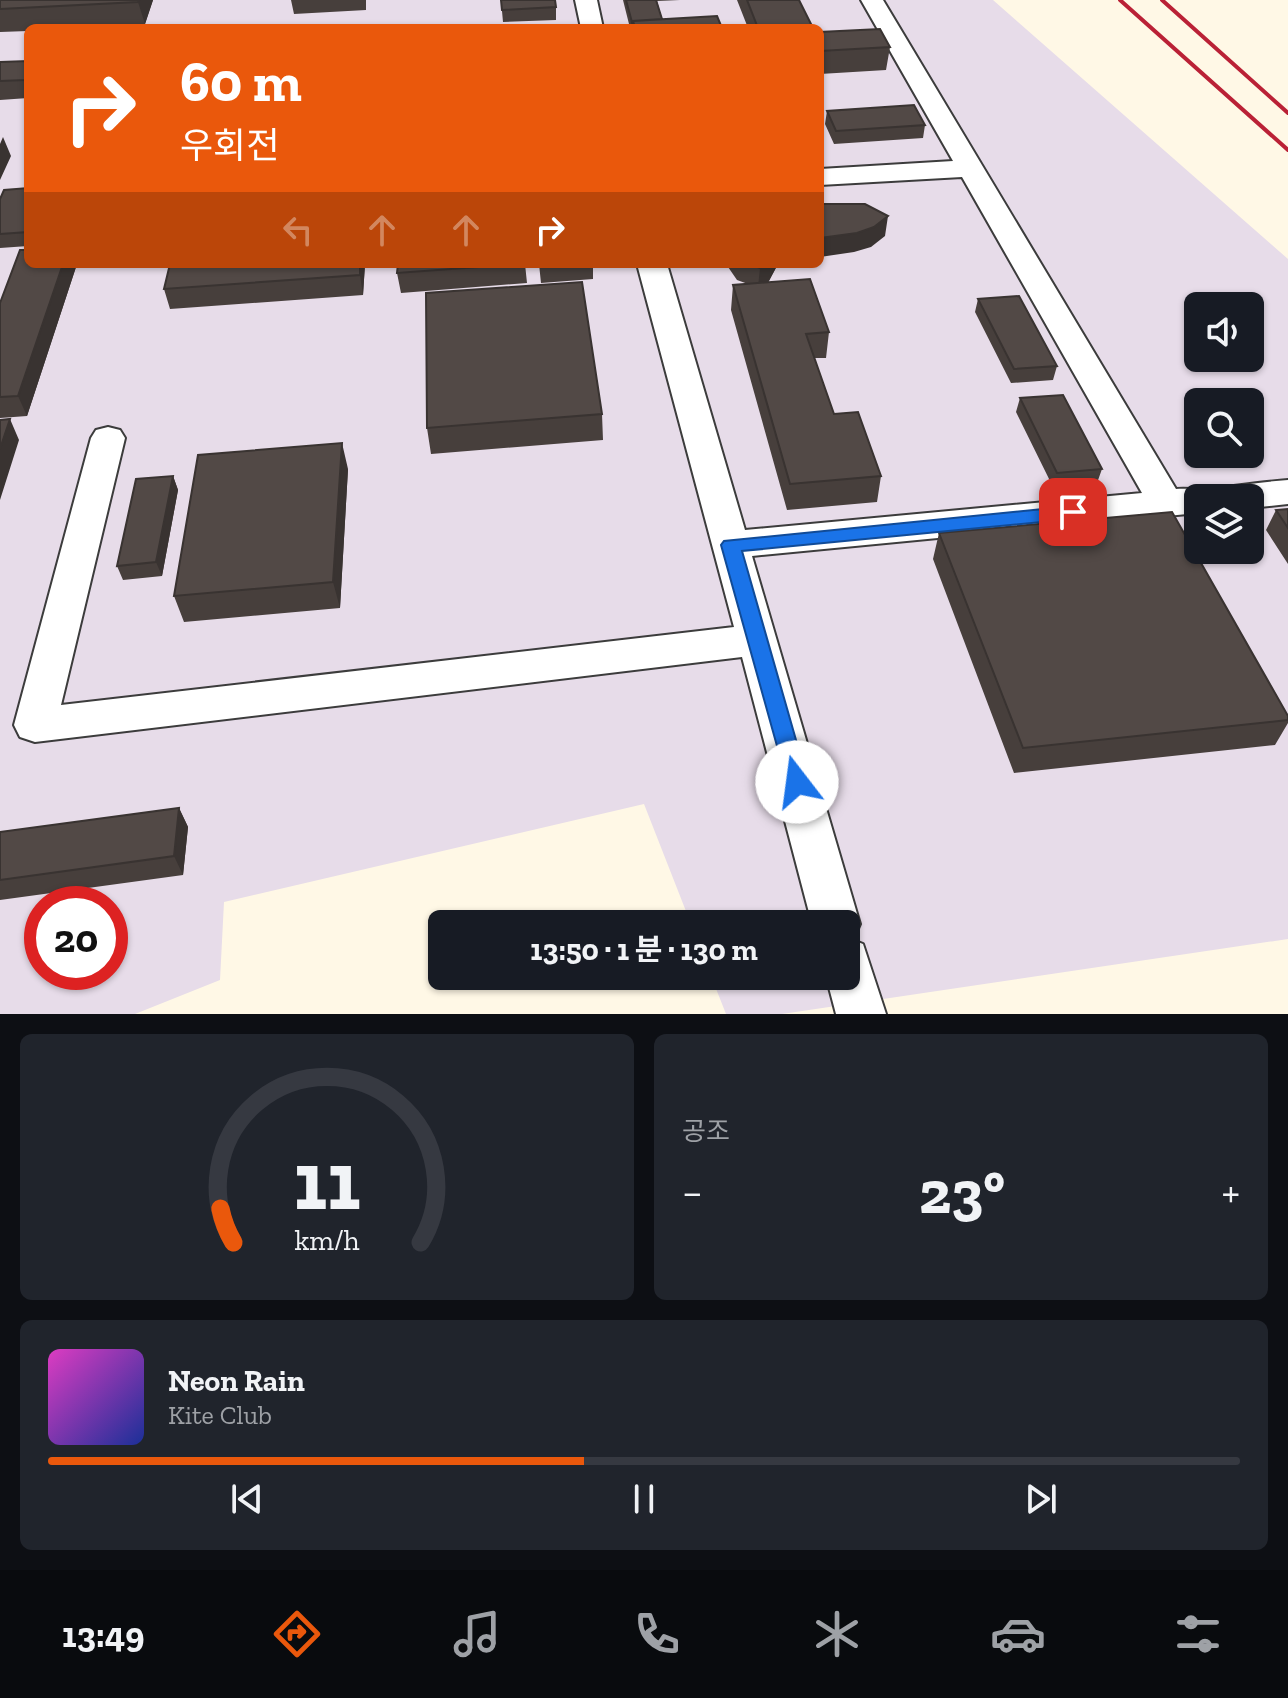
<!DOCTYPE html>
<html lang="ko">
<head>
<meta charset="utf-8">
<style>
	:root { --surface:#171b24; --page:#20242c; --text:#f1f3f6; --muted:#9ea1a6; --line:#363941; --accent:#ea580c }
	body { margin:0; font-family:"Zilla Slab","Noto Sans KR",serif; background:var(--page); color:var(--text); height:100vh; display:flex; flex-direction:column; font-size:30px; white-space:nowrap }
	* { box-sizing:border-box; margin:0 }
	p { font-size:26px; color:var(--muted) }
	.icon { flex:none; width:44px; height:44px; fill:none; stroke:currentColor; stroke-width:2; stroke-linecap:round; stroke-linejoin:round }
	.map { position:relative; height:1014px; overflow:hidden }
	.details { display:flex; flex-direction:column; gap:20px; padding:20px; background:#0d0f14; flex:1 }
	.details>* { flex:none }
	.banner { position:absolute; left:24px; top:24px; width:800px; height:244px; border-radius:12px; box-shadow:0 2px 6px #0004; background:#ea580c; color:#fff; overflow:hidden }
	.buttons { position:absolute; left:1184px; top:292px; display:grid; gap:16px }
	.buttons a { display:grid; place-items:center; width:80px; height:80px; border-radius:12px; background:var(--surface); box-shadow:0 2px 6px #0004; font-size:40px }
	.speed { position:absolute; left:24px; top:886px; display:flex; gap:16px; font-size:40px; font-weight:700; text-align:center }
	.speed>* { display:grid; place-content:center; width:104px; height:104px; border-radius:50%; background:var(--surface); box-shadow:0 2px 6px #0004; line-height:1 }
	.speed .limit { border:12px solid #d22; background:#fff; color:#111 }
	.pin { position:absolute; display:grid; place-items:center; width:68px; height:68px; color:#fff; margin:-34px; border-radius:16px; box-shadow:0 4px 12px #0006 }
	.me { position:absolute; width:88px; margin:-44px; rotate:345deg; stroke-linejoin:round; filter:drop-shadow(0 0 6px #0008) }
	.turn { display:flex; align-items:center; gap:28px; height:168px; padding:0 24px; font-size:36px }
	.turn .icon { width:104px; height:104px; stroke-width:2.5 }
	.turn b { display:block; font-size:56px; line-height:68px }
	.lanes { display:flex; align-items:center; height:76px; padding:0 24px; background:#0003; justify-content:center; gap:40px; direction:ltr }
	.lanes .off { opacity:.35 }
	.big { font-size:60px; font-weight:700; line-height:1.1 }
	.details .widget { flex:1; display:flex; flex-direction:column; justify-content:center; gap:12px; min-width:0; padding:0 28px; border-radius:12px; background:var(--page) }
	.details .dial { align-items:center; gap:0 }
	.dial svg { height:208px; overflow:visible; fill:none; stroke:var(--line); stroke-width:7; stroke-linecap:round; text-anchor:middle }
	.dial text { fill:var(--text); stroke:none }
	.song { display:flex; align-items:center; gap:24px }
	.cover { width:96px; height:96px; border-radius:12px; background:linear-gradient(135deg,hsl(310 70% 55%),hsl(230 70% 35%)) }
	.played { height:8px; border-radius:4px; background:linear-gradient(90deg,var(--accent) 45%,var(--line) 45%) }
	.keys { display:flex; justify-content:space-around; direction:ltr }
	.heat { display:flex; justify-content:space-between; align-items:center; font-size:44px; direction:ltr }
	.details .tiles { flex:1; display:grid; gap:20px; grid-template-columns:1fr 1fr }
	.widget:last-child { grid-column:span 2 }
	.trip { position:absolute; left:428px; top:910px; width:432px; height:80px; border-radius:12px; background:var(--surface); box-shadow:0 2px 6px #0004; font-weight:700; line-height:80px; text-align:center }
	.menu { display:flex; height:128px; justify-content:space-around; align-items:center; background:#090b0e; color:var(--muted) }
	.menu .icon { width:56px; height:56px }
	.menu .current { color:var(--accent) }
	.menu b { font-size:36px; color:var(--text) }
	.map>svg:first-child { display:block }
</style>
</head>
<body>
<div class="map">
<svg width="1288" height="1014" viewBox="0 0 1288 1014">
	<rect width="100%" height="100%" fill="#fff8e6"/>
	<path fill="#e7dce9" fill-rule="evenodd" d="M0,0H993L1288,259V939L782,1014H726L711,976H846V924H691L644,804L224,902L220,980L135,1014H0ZM28,28H820V264H28ZM1198,306H1250V358H1198ZM1198,402H1250V454H1198ZM1198,498H1250V550H1198ZM42,904H110V972H42Z"/>
	<g fill="none" stroke-linecap="round" stroke-linejoin="round">
		<g stroke="#3c3c3c" stroke-width="4">
			<path id="minor" d="M575,0H597L603,28H581Z
				M861,0H883L1176,489C1187,488 1199,490 1208,489C1235,486 1261,482 1288,480V504L1250,508V498H1198V513L752,556L860,924L853,940L863,944L886,1014H836L826,976H846V924H812L742,657L35,742L20,737L14,725L91,438L96,430L108,427L120,430L125,438L61,705L734,627L637,264H667L745,530L1142,493L962,177L820,185V169L953,161Z"/>
		</g>
		<use href="#minor" fill="#fff" fill-rule="evenodd"/>
		<path stroke="#ba2136" stroke-width="4" d="M1120,0L1288,150
			M1162,0L1288,113"/>
	</g>
	<path fill="#473f3c" d="M0,0H153L145,24L75,28H28V31L0,32Z
		M291,0H366V10L294,14Z
		M501,0L556,7V20L503,22Z
		M623,0H680L657,1L662,19L722,28H630Z
		M737,0H799L813,28H748Z
		M820,32L890,47L886,70L820,74Z
		M28,61V98L0,100V62Z
		M827,111L925,125L923,138L834,144L825,124Z
		M28,188V246L0,248V199Z
		M28,264H75L76,267L27,416L0,418V303Z
		M170,264H365L363,295L170,309L164,289Z
		M525,264L527,283L401,293L397,273Z
		M539,264H593V279L541,283Z
		M726,264H778L768,282L829,332L826,358H814L834,414L881,476L877,502L787,510L731,310L733,285L748,284L737,280Z
		M978,299L1057,366L1053,380L1011,383L975,312Z
		M1020,398L1102,469L1097,483L1053,487L1016,412Z
		M602,414L603,440L431,454L427,428Z
		M348,469L340,608L184,622L174,596Z
		M173,476L178,490L162,576L123,580L117,566Z
		M1288,509V564L1266,530L1276,510Z
		M939,533L1288,716V723L1275,745L1014,773L933,559Z
		M179,808L188,827L183,875L0,900V832Z"/>
	<path fill="#393331" d="M139,0H153L145,24L138,2Z
		M3,137L11,156L0,180V144Z
		M888,216L885,236L871,247L854,252L820,257V238Z
		M63,264H75L76,267L27,416L18,396Z
		M360,264H365L363,295L360,275Z
		M767,264H778L768,283L758,287L760,268Z
		M10,419L19,440L0,500V449Z
		M342,443L348,469L340,608L333,582Z
		M173,476L178,490L162,576L156,562Z
		M179,808L188,827L183,875L174,856Z"/>
	<path fill="#524946" stroke="#393331" stroke-width="2" d="M0,0H139L138,2L0,9Z
		M501,0H555L556,7L502,10Z
		M626,0H656L662,19L633,21V26Z
		M747,0H799L813,28H758Z
		M717,16L722,28H635L633,21Z
		M880,29L890,47L820,51V32Z
		M28,61V73L25,80L0,81V62Z
		M914,105L925,125L836,131L827,111Z
		M28,188V232L0,234V199L4,190Z
		M820,204H865L888,216L874,227L857,233L820,238Z
		M20,250H28V264H63L18,396L0,397V303Z
		M170,264H360V275L164,289Z
		M398,264H520L397,273Z
		M749,264H767L760,268Z
		M810,279L829,332L806,334L834,414L858,412L881,476L790,484L733,285Z
		M582,282L602,414L427,428L426,293Z
		M1019,296L1057,366L1014,369L978,299Z
		M1063,395L1102,469L1057,473L1020,398Z
		M10,419L0,449V420Z
		M342,443L333,582L174,596L198,455Z
		M173,476L156,562L117,566L136,479Z
		M1288,509V528L1276,510Z
		M1172,512L1288,716V720L1023,748L939,533Z
		M179,808L174,856L0,880V832Z"/>
	<path fill="#1a73e8" stroke="#114b97" stroke-width="2" d="M1073,506L1082,512L1073,519L742,551L808,782L804,789L797,792L789,789L721,545L724,541Z"/>
</svg>
<div class="buttons">
<a><svg class="icon" aria-label="sound" viewBox="0 0 24 24"><path d="M4 9h4l5-4v14l-5-4H4zM17 9q2 3 0 6"/></svg></a>
<a><svg class="icon" aria-label="search" viewBox="0 0 24 24"><circle cx="10" cy="10" r="6"/><path d="M15 15l6 6"/></svg></a>
<a><svg class="icon" aria-label="layers" viewBox="0 0 24 24"><path d="M12 4l9 5-9 5-9-5zM3 14l9 5 9-5"/></svg></a>
</div>
<div class="speed"><div class="limit">20</div></div>
<div class="pin" style="left:1073px;top:512px;background:#d93025"><svg class="icon" aria-label="arrive" viewBox="0 0 24 24"><path d="M6 21V4h12l-3 4 3 4H6"/></svg></div>
<svg class="me" style="left:797px;top:782px" viewBox="-20 -20 40 40"><circle r="19" fill="#fff"/><path d="M0-13L10 11 0 6-10 11z" fill="#1a73e8"/></svg>
<div class="trip">13:50 · 1 분 · 130 m</div>
<div class="banner">
<div class="turn"><svg class="icon" aria-label="right" viewBox="0 0 24 24"><path d="M7 20v-9h11M14 6l5 5-5 5"/></svg><div><b>60 m</b>우회전</div></div>
<div class="lanes"><svg class="icon off" aria-label="left" viewBox="0 0 24 24"><path d="M17 20v-9H6M10 6l-5 5 5 5"/></svg><svg class="icon off" aria-label="ahead" viewBox="0 0 24 24"><path d="M12 20V5M6 11l6-6 6 6"/></svg><svg class="icon off" aria-label="ahead" viewBox="0 0 24 24"><path d="M12 20V5M6 11l6-6 6 6"/></svg><svg class="icon" aria-label="right" viewBox="0 0 24 24"><path d="M7 20v-9h11M14 6l5 5-5 5"/></svg></div>
</div>
</div>
<section class="details">
<div class="tiles">
<div class="widget dial"><svg viewBox="0 0 100 80">
<path d="M14 69A42 42 0 1 1 86 69"/>
<path d="M14 69A42 42 0 0 1 9 56" stroke="#ea580c"/>
<text x="50" y="56" font-size="32" font-weight="700">11</text>
<text x="50" y="72" font-size="11">km/h</text>
</svg></div>
<div class="widget"><p>공조</p>
<div class="heat"><a>−</a><b class="big">23°</b><a>+</a></div>
</div>
<div class="widget">
<div class="song"><i class="cover"></i><div><b>Neon Rain</b><p>Kite Club</p></div></div>
<div class="played"></div>
<div class="keys"><svg class="icon" aria-label="previous" viewBox="0 0 24 24"><path d="M18 5L8 12l10 7zM5 5v14"/></svg><svg class="icon" aria-label="pause" viewBox="0 0 24 24"><path d="M8 5v14M16 5v14"/></svg><svg class="icon" aria-label="next" viewBox="0 0 24 24"><path d="M6 5l10 7-10 7zM19 5v14"/></svg></div>
</div>
</div>
</section>
<nav class="menu">
<b>13:49</b>
<svg class="icon current" aria-label="directions" viewBox="0 0 24 24"><path d="M12 3l9 9-9 9-9-9zM9 14v-3h6M13 9l2 2-2 2"/></svg>
<svg class="icon" aria-label="music" viewBox="0 0 24 24"><path d="M9 18V5l10-2v13"/><circle cx="6" cy="18" r="3"/><circle cx="16" cy="16" r="3"/></svg>
<svg class="icon" aria-label="phone" viewBox="0 0 24 24"><path d="M5 4h4l2 5-3 2q2 4 5 5l2-3 5 2v4C11 20 4 13 5 4z"/></svg>
<svg class="icon" aria-label="climate" viewBox="0 0 24 24"><path d="M12 3v18M4 7l16 10M4 17L20 7"/></svg>
<svg class="icon" aria-label="car" viewBox="0 0 24 24"><path d="M5 17H2v-5l4-1 3-4h7l3 4 3 1v5h-3M9 17h6M6 11h13"/><circle cx="7" cy="17" r="2"/><circle cx="17" cy="17" r="2"/></svg>
<svg class="icon" aria-label="filters" viewBox="0 0 24 24"><path d="M4 7h16M4 17h16"/><circle cx="9" cy="7" r="2"/><circle cx="15" cy="17" r="2"/></svg>
</nav>
</body>
</html>
